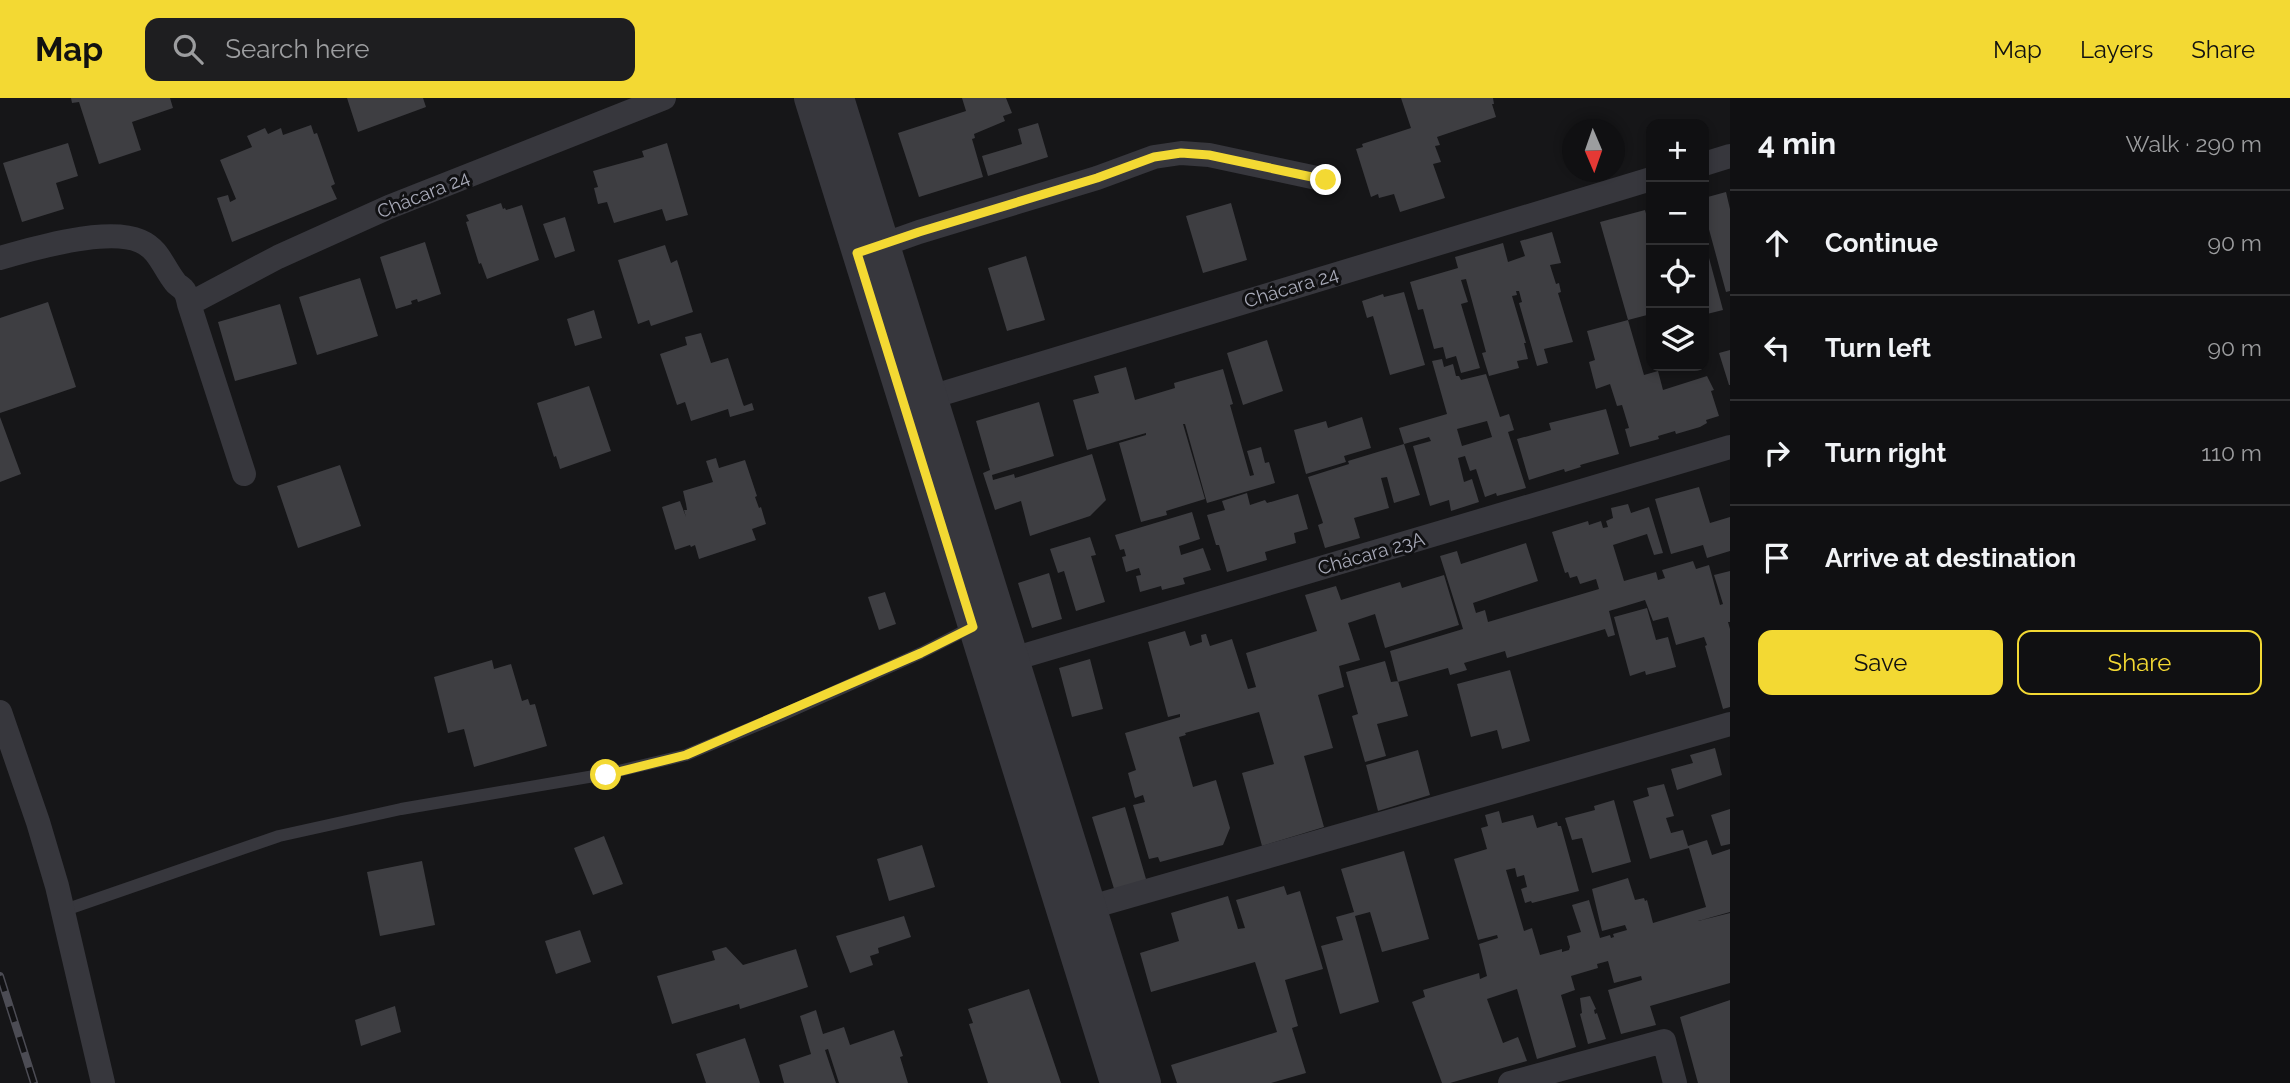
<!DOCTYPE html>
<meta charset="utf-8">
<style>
body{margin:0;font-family:Raleway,sans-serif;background:#1e1e20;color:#f1f3f6}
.controls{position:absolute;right:21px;top:21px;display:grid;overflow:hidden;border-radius:14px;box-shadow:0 4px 10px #0003}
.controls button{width:63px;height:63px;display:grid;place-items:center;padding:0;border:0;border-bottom:2px solid #303032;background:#101012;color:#f1f3f6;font:35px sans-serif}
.compass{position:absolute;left:1562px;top:21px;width:63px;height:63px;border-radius:50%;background:#101012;box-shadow:0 4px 10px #0003;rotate:178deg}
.stop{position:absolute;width:21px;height:21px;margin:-16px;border:5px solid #f3d933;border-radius:50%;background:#fff}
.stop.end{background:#f3d933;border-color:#fff;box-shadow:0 2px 7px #0008}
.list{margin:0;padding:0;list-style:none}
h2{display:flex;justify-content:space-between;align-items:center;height:91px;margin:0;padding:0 28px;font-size:30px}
h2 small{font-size:23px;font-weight:400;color:#9c9d9f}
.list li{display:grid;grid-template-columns:46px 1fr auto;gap:21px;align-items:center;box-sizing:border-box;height:105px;padding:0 28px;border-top:2px solid #303032}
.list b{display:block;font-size:26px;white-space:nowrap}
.list em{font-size:23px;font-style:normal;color:#9c9d9f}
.actions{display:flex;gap:14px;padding:21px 28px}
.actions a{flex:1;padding:16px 0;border:2px solid #f3d933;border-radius:14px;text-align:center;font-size:24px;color:#f3d933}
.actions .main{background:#f3d933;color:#111}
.icon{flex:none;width:38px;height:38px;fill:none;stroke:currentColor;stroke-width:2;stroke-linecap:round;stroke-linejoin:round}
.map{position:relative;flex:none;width:1730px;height:985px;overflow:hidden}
header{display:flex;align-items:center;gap:42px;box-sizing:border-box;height:98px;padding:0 35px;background:#f3d933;color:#111}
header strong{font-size:33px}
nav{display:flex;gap:38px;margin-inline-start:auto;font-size:24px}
.search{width:490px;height:63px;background:#1e1e20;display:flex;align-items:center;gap:18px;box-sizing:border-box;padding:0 24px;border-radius:14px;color:#9c9d9f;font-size:26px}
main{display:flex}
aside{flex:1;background:#101012}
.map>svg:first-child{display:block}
</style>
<header>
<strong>Map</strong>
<div class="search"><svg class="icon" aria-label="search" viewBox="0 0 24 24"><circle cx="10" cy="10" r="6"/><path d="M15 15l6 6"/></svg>Search here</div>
<nav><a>Map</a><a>Layers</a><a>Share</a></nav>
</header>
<main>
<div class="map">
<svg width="1730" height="985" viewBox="0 0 1730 985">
<rect width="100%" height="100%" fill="#161618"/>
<path fill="#3e3e42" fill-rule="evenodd" d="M 71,0 L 170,0 L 173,10 L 132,24 L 141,52 L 99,66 L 79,4 L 72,5 Z
M 347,0 L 423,0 L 426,9 L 358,34 Z
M 962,0 L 1006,0 L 1012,15 L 1003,18 L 1005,23 L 974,36 L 975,40 L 972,41 L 983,79 L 919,99 L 898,35 L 966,13 Z
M 1401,0 L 1493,0 L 1494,6 L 1492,6 L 1496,19 L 1437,39 L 1440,47 L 1435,48 L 1441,64 L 1433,66 L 1445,100 L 1400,114 L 1394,96 L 1379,100 L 1378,96 L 1371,99 L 1356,51 L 1363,49 L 1362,46 L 1411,30 Z
M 1038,25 L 1048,59 L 988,78 L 982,58 L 1022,46 L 1018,31 Z
M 311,27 L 314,36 L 317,35 L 335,86 L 331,88 L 337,101 L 232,144 L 217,100 L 228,97 L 230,104 L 236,101 L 220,62 L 252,49 L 247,38 L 265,30 L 268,36 L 281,30 L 283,37 Z
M 68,45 L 78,78 L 56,85 L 64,111 L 22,124 L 3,65 Z
M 667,45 L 688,117 L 666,123 L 662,111 L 614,125 L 607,104 L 598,106 L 594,90 L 598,89 L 593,73 L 644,59 L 642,53 Z
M 1726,94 L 1730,111 L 1730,193 L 1726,194 L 1704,113 L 1704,100 Z
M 501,105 L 503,111 L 505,110 L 506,112 L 522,107 L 539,162 L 487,181 L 481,165 L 479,166 L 466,124 L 469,123 L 466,117 Z
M 1231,105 L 1247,162 L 1203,175 L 1186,118 Z
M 1645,112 L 1651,134 L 1651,216 L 1628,222 L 1600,124 Z
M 565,119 L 575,153 L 555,160 L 543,126 Z
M 1552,134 L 1561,165 L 1550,167 L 1556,186 L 1559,185 L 1561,194 L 1558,195 L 1573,244 L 1544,251 L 1548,265 L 1537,268 L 1519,205 L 1522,204 L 1519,193 L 1516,193 L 1517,197 L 1512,198 L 1526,245 L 1524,245 L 1528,261 L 1517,263 L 1519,270 L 1489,278 L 1482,255 L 1486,254 L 1466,181 L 1461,182 L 1468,204 L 1461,206 L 1480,270 L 1461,275 L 1456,258 L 1446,261 L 1443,249 L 1434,251 L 1423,211 L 1418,212 L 1410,184 L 1458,170 L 1455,159 L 1503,145 L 1508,164 L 1525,158 L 1520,143 Z
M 425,144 L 441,196 L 418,204 L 417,201 L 411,203 L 412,206 L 396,211 L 380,159 Z
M 1705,145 L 1723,212 L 1707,216 L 1704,203 Z
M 665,147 L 671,165 L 677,162 L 693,214 L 651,228 L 649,222 L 638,226 L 618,162 Z
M 1026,158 L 1045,222 L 1007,233 L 988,170 Z
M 360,180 L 378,238 L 317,257 L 299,199 Z
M 1404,194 L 1425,267 L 1390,277 L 1373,218 L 1367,220 L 1362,203 L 1383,196 L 1384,199 Z
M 48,204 L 76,289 L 0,315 L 0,220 Z
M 280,206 L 297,266 L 235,283 L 218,224 Z
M 594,212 L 602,240 L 575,248 L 567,221 Z
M 1628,222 L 1644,277 L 1658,273 L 1663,292 L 1707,278 L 1714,292 L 1711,293 L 1719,318 L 1706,322 L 1707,325 L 1700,329 L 1676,336 L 1675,333 L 1658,338 L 1659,341 L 1630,349 L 1625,331 L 1629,330 L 1622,307 L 1617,308 L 1610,286 L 1596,291 L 1589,264 L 1595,262 L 1587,233 Z
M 701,235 L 711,265 L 728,260 L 743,306 L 744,308 L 752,305 L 754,312 L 730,319 L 728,311 L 691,323 L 685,304 L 677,307 L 660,256 L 687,247 L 685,239 Z
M 1267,242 L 1283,293 L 1243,307 L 1227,255 Z
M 1730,252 L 1730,287 L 1729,287 L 1719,255 Z
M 1442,261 L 1444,269 L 1453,266 L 1456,278 L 1459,278 L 1461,282 L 1486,276 L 1500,319 L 1509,316 L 1514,332 L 1508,334 L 1526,390 L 1497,398 L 1496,395 L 1485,399 L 1476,371 L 1470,373 L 1465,358 L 1458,360 L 1464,384 L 1472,381 L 1479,404 L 1451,413 L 1449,402 L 1430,408 L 1413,348 L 1431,343 L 1429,339 L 1404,346 L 1420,397 L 1394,405 L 1387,379 L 1381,380 L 1389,410 L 1354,420 L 1360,440 L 1325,450 L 1318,427 L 1323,425 L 1308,379 L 1349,366 L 1348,363 L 1404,346 L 1399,330 L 1447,316 L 1432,263 ZM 1487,323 L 1492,339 L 1462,348 L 1457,331 Z
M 1126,269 L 1135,302 L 1175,290 L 1174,285 L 1223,271 L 1233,306 L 1230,307 L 1250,378 L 1254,377 L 1247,353 L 1261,349 L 1265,365 L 1269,364 L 1275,385 L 1207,405 L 1185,326 L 1183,326 L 1205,401 L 1166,413 L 1167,417 L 1141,424 L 1119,345 L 1146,337 L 1146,335 L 1087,352 L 1073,302 L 1099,295 L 1094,278 Z
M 589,288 L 611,353 L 560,371 L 556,358 L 554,359 L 537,305 Z
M 1039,304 L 1054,358 L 992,377 L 993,382 L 1014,376 L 1015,380 L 1092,356 L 1106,402 L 1090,418 L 1030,438 L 1021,403 L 995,412 L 983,375 L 990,372 L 976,323 Z
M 1606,311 L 1619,356 L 1580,367 L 1581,369 L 1565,374 L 1564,371 L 1529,382 L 1517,341 L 1551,332 L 1549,325 Z
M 0,319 L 21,376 L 0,384 Z
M 1362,319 L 1371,350 L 1344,358 L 1346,364 L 1306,376 L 1294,332 L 1326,323 L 1328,330 Z
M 716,360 L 719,370 L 745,362 L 757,398 L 755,399 L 759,410 L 761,409 L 766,426 L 752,431 L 756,442 L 699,461 L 695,447 L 691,449 L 690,447 L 675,452 L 662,409 L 680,403 L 686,419 L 684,412 L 687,412 L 686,406 L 683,393 L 713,384 L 706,363 Z
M 340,367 L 361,428 L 298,450 L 277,388 Z
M 1699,389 L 1710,425 L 1730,419 L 1730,453 L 1707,460 L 1703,447 L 1671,456 L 1655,401 Z
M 1247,395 L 1250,407 L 1265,402 L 1267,405 L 1298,396 L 1308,431 L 1294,435 L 1296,445 L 1265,454 L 1267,462 L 1227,474 L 1219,447 L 1216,447 L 1207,417 L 1225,412 L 1222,403 Z
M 1628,406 L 1631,415 L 1649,409 L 1663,455 L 1654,457 L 1647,436 L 1613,447 L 1624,483 L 1656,474 L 1658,482 L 1665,480 L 1662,472 L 1693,463 L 1696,471 L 1709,467 L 1720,507 L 1723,506 L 1714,477 L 1730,473 L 1730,524 L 1728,524 L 1730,531 L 1730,609 L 1723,611 L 1705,548 L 1707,547 L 1704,539 L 1676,547 L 1668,519 L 1653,523 L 1645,502 L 1609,513 L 1615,537 L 1608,539 L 1605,531 L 1507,560 L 1505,553 L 1464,565 L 1467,572 L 1450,577 L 1448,570 L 1398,584 L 1390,553 L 1463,531 L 1440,458 L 1457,453 L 1461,466 L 1526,445 L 1538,483 L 1473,505 L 1476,515 L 1485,512 L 1488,524 L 1599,491 L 1596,481 L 1580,486 L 1577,478 L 1570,480 L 1568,474 L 1565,475 L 1552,434 L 1588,423 L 1589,427 L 1601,423 L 1603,430 L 1608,429 L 1606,423 L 1613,420 L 1611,410 Z
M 1192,414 L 1200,441 L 1179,448 L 1181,457 L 1203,450 L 1211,472 L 1183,480 L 1185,486 L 1162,492 L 1161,488 L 1140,494 L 1136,478 L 1141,477 L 1139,470 L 1126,474 L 1122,459 L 1126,458 L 1124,451 L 1120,452 L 1115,437 Z
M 1090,439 L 1096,457 L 1091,458 L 1105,504 L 1076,513 L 1064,473 L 1058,475 L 1050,451 Z
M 1049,475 L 1062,521 L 1032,530 L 1018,485 Z
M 1444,477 L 1459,527 L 1385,550 L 1375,516 L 1348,525 L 1360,562 L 1339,568 L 1344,589 L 1318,597 L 1333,650 L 1304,658 L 1324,729 L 1262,748 L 1242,675 L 1274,666 L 1259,614 L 1185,635 L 1186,637 L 1179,639 L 1193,689 L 1216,682 L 1230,730 L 1223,747 L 1160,764 L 1158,759 L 1149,761 L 1133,707 L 1145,704 L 1143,697 L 1135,700 L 1134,697 L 1128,675 L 1136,672 L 1125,635 L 1180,619 L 1180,616 L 1168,619 L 1148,544 L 1185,533 L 1190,548 L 1202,544 L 1201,537 L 1205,536 L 1206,536 L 1210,548 L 1232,541 L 1248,591 L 1256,589 L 1246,555 L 1317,533 L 1305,497 L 1336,488 L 1341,502 L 1400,484 L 1402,490 Z
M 885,494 L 896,526 L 879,532 L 868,499 Z
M 1647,510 L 1656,542 L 1668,539 L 1676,569 L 1646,577 L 1645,573 L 1630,578 L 1614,519 Z
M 1090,561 L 1103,611 L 1072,619 L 1059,570 Z
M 492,562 L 494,571 L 511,566 L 522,603 L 528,601 L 530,607 L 535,606 L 547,648 L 474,669 L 464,631 L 448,635 L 434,579 Z
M 1385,563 L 1391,584 L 1398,583 L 1408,618 L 1377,626 L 1386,658 L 1365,664 L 1352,618 L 1358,616 L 1346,574 Z
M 1510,572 L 1530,643 L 1502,651 L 1497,632 L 1471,639 L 1457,586 Z
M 1715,650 L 1722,677 L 1677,692 L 1671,671 L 1693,665 L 1690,657 Z
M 1418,652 L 1430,697 L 1378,713 L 1366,667 Z
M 1664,686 L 1674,718 L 1666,720 L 1671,735 L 1683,732 L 1688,748 L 1707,742 L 1712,757 L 1730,751 L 1730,814 L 1698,823 L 1730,815 L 1730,885 L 1650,908 L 1656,927 L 1621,936 L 1608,892 L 1642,882 L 1641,878 L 1614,885 L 1608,863 L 1597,866 L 1598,870 L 1571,878 L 1575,892 L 1561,897 L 1576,949 L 1537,961 L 1517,891 L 1487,901 L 1503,945 L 1518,939 L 1527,963 L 1450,985 L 1442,985 L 1412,904 L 1425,899 L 1423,892 L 1479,875 L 1480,881 L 1487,878 L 1479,846 L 1498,840 L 1497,837 L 1478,842 L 1454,761 L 1487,751 L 1481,730 L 1488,728 L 1485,717 L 1499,713 L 1502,725 L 1533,717 L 1537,730 L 1557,724 L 1558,728 L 1561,728 L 1579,793 L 1532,805 L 1531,803 L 1525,805 L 1521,791 L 1527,789 L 1524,777 L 1517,779 L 1515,770 L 1506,772 L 1524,833 L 1532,830 L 1540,857 L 1562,851 L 1562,854 L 1569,852 L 1570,849 L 1567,838 L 1581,834 L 1572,807 L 1589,802 L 1600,840 L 1610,837 L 1611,840 L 1614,839 L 1613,836 L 1627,832 L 1625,827 L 1602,833 L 1592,791 L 1628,780 L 1635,802 L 1644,800 L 1645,803 L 1647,802 L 1653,825 L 1706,809 L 1689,750 L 1650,761 L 1633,703 L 1649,698 L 1647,690 Z
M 1614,702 L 1631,764 L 1592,775 L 1582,740 L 1572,742 L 1565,720 L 1595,712 L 1594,708 Z
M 1125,709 L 1146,781 L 1119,807 L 1092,719 Z
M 1730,711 L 1730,746 L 1721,748 L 1711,717 Z
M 604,738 L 623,786 L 593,797 L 574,750 Z
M 922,747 L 935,789 L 889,803 L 877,761 Z
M 1404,753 L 1429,841 L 1382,854 L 1370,814 L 1355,818 L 1379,904 L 1340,916 L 1321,848 L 1343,842 L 1336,819 L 1354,814 L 1341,771 Z
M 422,763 L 435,827 L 380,838 L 367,774 Z
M 1284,788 L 1287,797 L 1300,793 L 1323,871 L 1285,882 L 1298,928 L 1292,930 L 1306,975 L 1271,985 L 1177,985 L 1171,967 L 1277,934 L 1255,864 L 1151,894 L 1140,855 L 1179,843 L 1171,815 L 1228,798 L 1238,831 L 1245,830 L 1236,802 Z
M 904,818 L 911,839 L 878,850 L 879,855 L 870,858 L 873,867 L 850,875 L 836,838 Z
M 580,832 L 591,864 L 556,876 L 545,843 Z
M 726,849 L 743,867 L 796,851 L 808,889 L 740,911 L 739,906 L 672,926 L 657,878 L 715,862 L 712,853 Z
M 1029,891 L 1061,985 L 988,985 L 969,926 L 973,925 L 968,911 Z
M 1590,898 L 1596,911 L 1594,912 L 1595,916 L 1597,915 L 1606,941 L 1588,946 L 1580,916 L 1582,915 L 1580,900 Z
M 1730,902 L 1730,985 L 1698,985 L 1680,919 Z
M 395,908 L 401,934 L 361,948 L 355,922 Z
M 816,912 L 823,936 L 844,929 L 850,947 L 894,932 L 903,958 L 900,959 L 908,985 L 839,985 L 828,951 L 825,952 L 836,985 L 784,985 L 779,967 L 811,956 L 800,918 Z
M 745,940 L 760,985 L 706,985 L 696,956 Z"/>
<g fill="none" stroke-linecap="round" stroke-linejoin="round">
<path stroke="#37373d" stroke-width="12" d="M 62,813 L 279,738 L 401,711 L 606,676 L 686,657 L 782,617 L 921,555 L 972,529"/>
<path stroke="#37373d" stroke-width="24" d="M 1704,66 L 1730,58
M 868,152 L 919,134 L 1097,80 L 1154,59 L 1181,55 L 1209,57 L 1326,82
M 0,160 C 34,150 107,129 140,143 C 159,151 163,169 175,184 C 177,187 180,188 183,191 C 186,194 188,201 189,206 L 244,376
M 189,206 L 278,159 L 389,109 L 664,0
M 931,299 L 1651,81
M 1013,561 L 1730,349
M 0,614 L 38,724 L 57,788 L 103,985
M 1091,809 L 1730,626
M 1510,985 L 1664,943 L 1675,985"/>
<path stroke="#37373d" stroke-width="32" d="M 810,0 L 1116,985
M 838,0 L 1145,985"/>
<g stroke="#4c4c54" stroke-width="8">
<path id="rail" d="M 0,878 L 34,985"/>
</g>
<use href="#rail" stroke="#111113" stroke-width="5" stroke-dasharray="16" stroke-linecap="butt"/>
</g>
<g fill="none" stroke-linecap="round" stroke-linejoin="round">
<path stroke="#f3d933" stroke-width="9" d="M 606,677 L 686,657 L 921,555 L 973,529 L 857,155 L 919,134 L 1097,80 L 1154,59 L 1181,55 L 1209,57 L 1326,82"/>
</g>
<g text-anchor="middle" stroke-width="6" stroke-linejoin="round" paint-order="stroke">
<g font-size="19" fill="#a8aab8" stroke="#111113">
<text transform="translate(423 96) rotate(-22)" y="7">Chácara 24</text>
<text transform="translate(1291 189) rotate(-17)" y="7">Chácara 24</text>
<text transform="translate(1371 455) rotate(-16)" y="7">Chácara 23A</text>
</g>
</g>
</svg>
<div class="controls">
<button>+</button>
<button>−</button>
<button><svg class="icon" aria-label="locate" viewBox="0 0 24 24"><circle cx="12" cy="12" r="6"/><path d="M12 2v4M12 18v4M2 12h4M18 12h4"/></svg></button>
<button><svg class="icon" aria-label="layers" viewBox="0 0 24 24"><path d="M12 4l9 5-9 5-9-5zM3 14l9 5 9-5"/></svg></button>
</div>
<svg class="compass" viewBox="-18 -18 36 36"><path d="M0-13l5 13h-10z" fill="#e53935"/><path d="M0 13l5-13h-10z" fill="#9c9d9f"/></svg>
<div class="stop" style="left:606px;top:677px"></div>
<div class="stop end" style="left:1326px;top:82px"></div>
</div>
<aside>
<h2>4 min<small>Walk · 290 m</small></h2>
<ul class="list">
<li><svg class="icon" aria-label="ahead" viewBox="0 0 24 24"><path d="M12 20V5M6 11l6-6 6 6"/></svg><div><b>Continue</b></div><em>90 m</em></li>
<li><svg class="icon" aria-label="left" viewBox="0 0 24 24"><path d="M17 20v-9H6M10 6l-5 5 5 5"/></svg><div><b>Turn left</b></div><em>90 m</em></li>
<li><svg class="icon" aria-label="right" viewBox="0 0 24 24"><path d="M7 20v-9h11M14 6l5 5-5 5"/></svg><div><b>Turn right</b></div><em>110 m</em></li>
<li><svg class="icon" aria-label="arrive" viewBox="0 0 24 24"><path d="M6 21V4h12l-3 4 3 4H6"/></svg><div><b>Arrive at destination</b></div></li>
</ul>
<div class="actions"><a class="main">Save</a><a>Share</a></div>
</aside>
</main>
